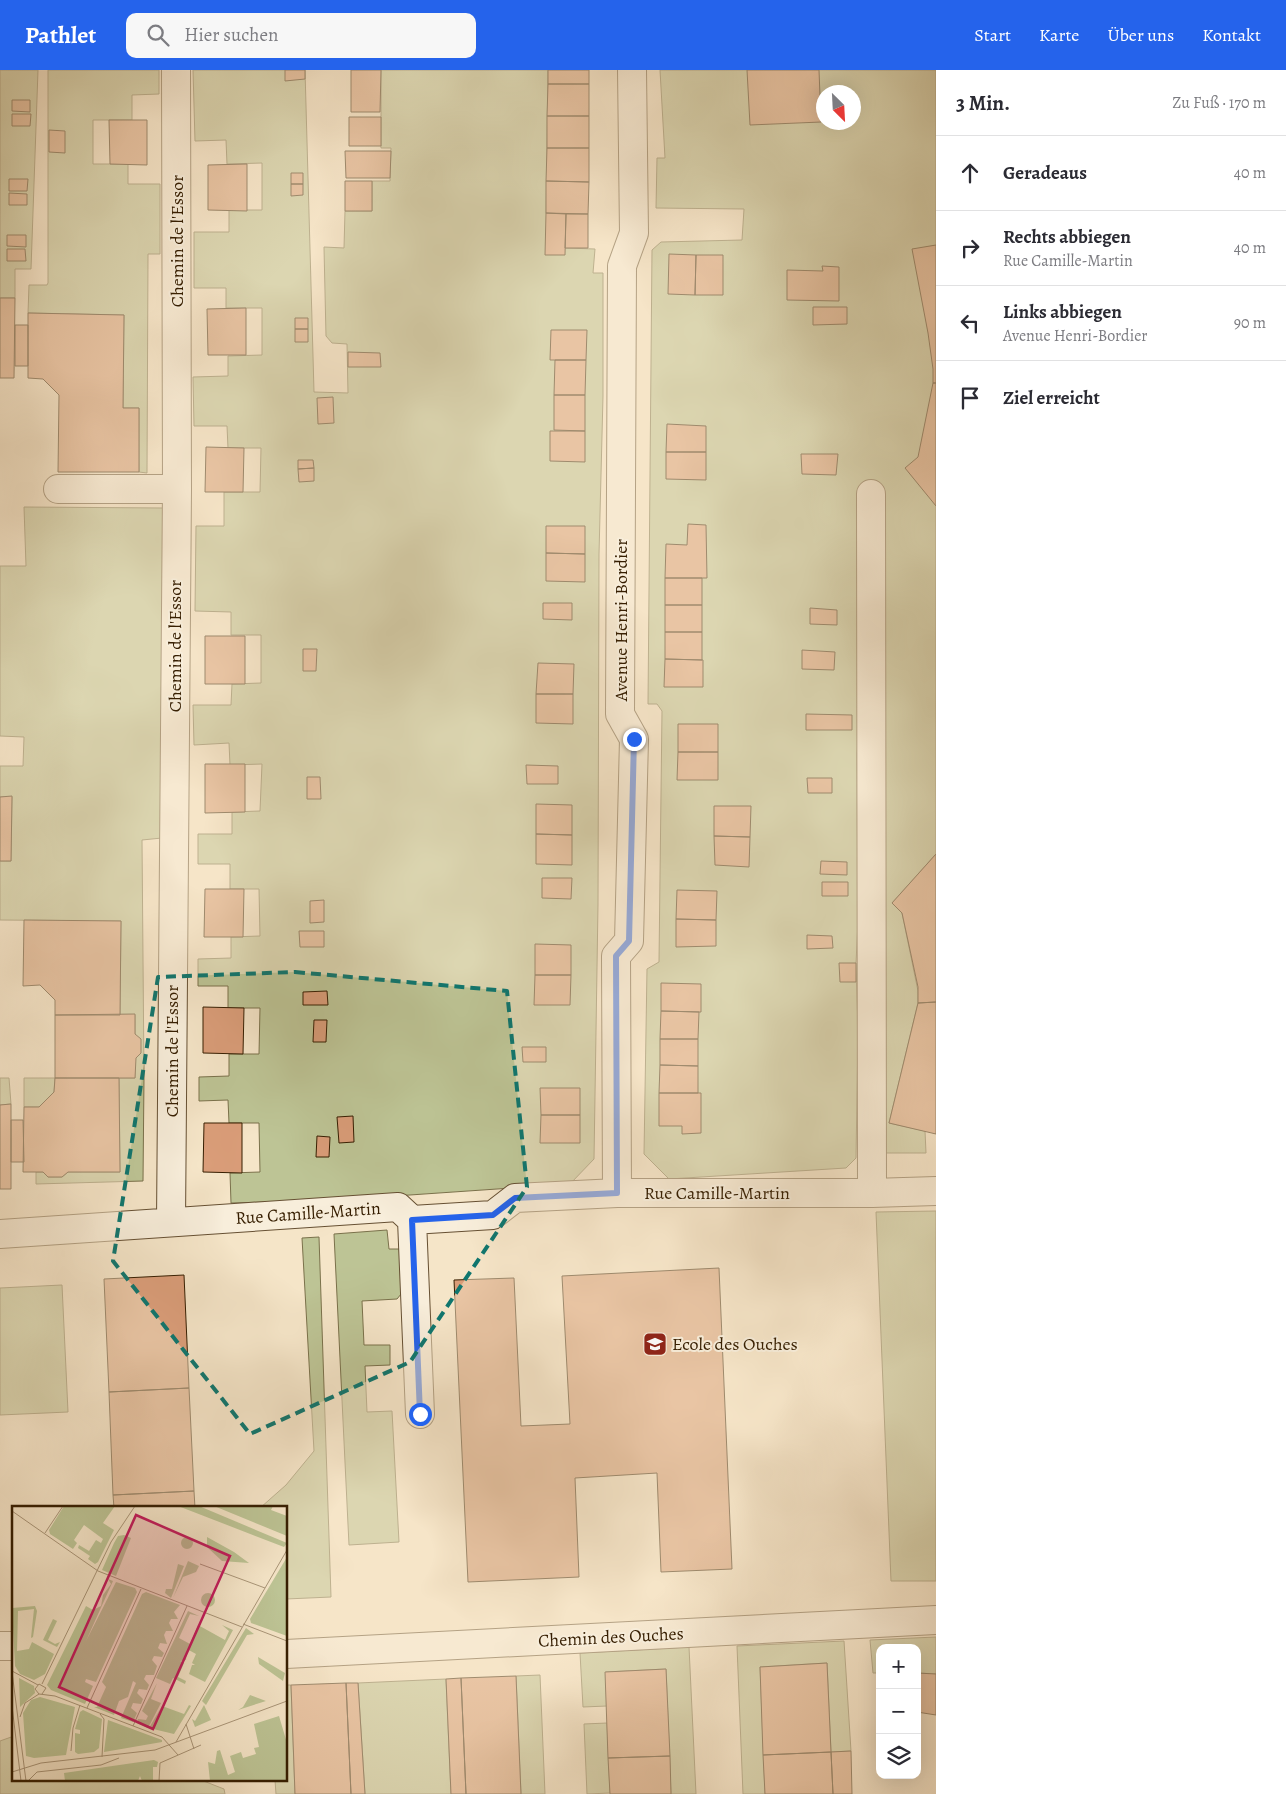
<!DOCTYPE html>
<html lang="de">
<meta charset="utf-8">
<style>
body{margin:0;font-family:Alegreya,serif;background:#f7f7f7;color:#2b2b33}
.controls{position:absolute;right:15px;bottom:15px;display:grid;overflow:hidden;border-radius:10px;box-shadow:0 5px 20px #0002}
.controls button{width:45px;height:45px;display:grid;place-items:center;padding:0;border:0;border-bottom:1px solid #e1e1e2;background:#fff;color:#2b2b33;font:25px sans-serif}
.compass{position:absolute;left:816px;top:15px;width:45px;height:45px;border-radius:50%;background:#fff;box-shadow:0 5px 20px #0002;rotate:156deg}
.stop{position:absolute;width:15px;height:15px;margin:-11px;border:4px solid #2563eb;border-radius:50%;background:#fff}
.stop.end{background:#2563eb;border-color:#fff;box-shadow:0 1px 5px #0008}
.list{margin:0;padding:0;list-style:none}
h2{display:flex;justify-content:space-between;align-items:center;height:65px;margin:0;padding:0 20px;font-size:21px}
h2 small{font-size:16px;font-weight:400;color:#7c7c81}
.list li{display:grid;grid-template-columns:32px 1fr auto;gap:15px;align-items:center;box-sizing:border-box;height:75px;padding:0 20px;border-top:1px solid #e1e1e2}
.list b{display:block;font-size:19px;white-space:nowrap}
.list p{margin:0;font-size:16px;white-space:nowrap;color:#7c7c81}
.list em{font-size:16px;font-style:normal;color:#7c7c81}
.icon{flex:none;width:28px;height:28px;fill:none;stroke:currentColor;stroke-width:2;stroke-linecap:round;stroke-linejoin:round}
.map{position:relative;flex:none;width:936px;height:1724px;overflow:hidden}
header{display:flex;align-items:center;gap:30px;box-sizing:border-box;height:70px;padding:0 25px;background:#2563eb;color:#fff}
header strong{font-size:24px}
nav{display:flex;gap:28px;margin-inline-start:auto;font-size:18px}
.search{width:350px;height:45px;background:#f7f7f7;display:flex;align-items:center;gap:12px;box-sizing:border-box;padding:0 18px;border-radius:10px;color:#7c7c81;font-size:19px}
main{display:flex}
aside{flex:1;background:#fff}
.map>svg:first-child{display:block}
</style>
<header>
<strong>Pathlet</strong>
<div class="search"><svg class="icon" aria-label="search" viewBox="0 0 24 24"><circle cx="10" cy="10" r="6"/><path d="M15 15l6 6"/></svg>Hier suchen</div>
<nav><a>Start</a><a>Karte</a><a>Über uns</a><a>Kontakt</a></nav>
</header>
<main>
<div class="map">
<svg width="936" height="1724" viewBox="0 0 936 1724">
<rect width="100%" height="100%" fill="#f5e5c8"/>
<filter id="stains"><feTurbulence type="fractalNoise" baseFrequency=".004" numOctaves="4"/><feColorMatrix values="0 0 0 0 .2 0 0 0 0 .09 0 0 0 0 .02 0 0 0 .5 -.17"/></filter>
<radialGradient id="worn" r=".72"><stop offset=".6" stop-color="#630" stop-opacity="0"/><stop offset="1" stop-color="#630" stop-opacity=".3"/></radialGradient>
<path fill="#bdc495" stroke="#7a714b" fill-rule="evenodd" d="M 0,0 L 38,0 L 31,199 L 15,199 L 15,228 L 0,228 Z
M 48,0 L 159,0 L 159,24 L 132,25 L 132,50 L 93,50 L 93,94 L 128,94 L 128,114 L 160,114 L 160,184 L 148,184 L 147,403 L 139,402 L 139,338 L 123,338 L 124,245 L 28,243 L 29,215 L 47,215 L 48,213 Z
M 193,0 L 305,0 L 314,322 L 348,323 L 347,274 L 332,273 L 326,266 L 324,177 L 344,178 L 345,141 L 372,141 L 372,111 L 390,111 L 391,78 L 381,78 L 381,0 L 548,0 L 546,143 L 565,178 L 595,179 L 593,203 L 603,203 L 603,326 L 599,484 L 598,834 L 594,1089 L 570,1114 L 337,1130 L 231,1133 L 230,1103 L 260,1102 L 259,1053 L 229,1053 L 228,1030 L 199,1031 L 199,1007 L 229,1006 L 229,984 L 259,984 L 260,938 L 228,938 L 228,916 L 198,916 L 198,889 L 231,888 L 231,867 L 260,866 L 259,819 L 230,819 L 230,794 L 198,794 L 198,764 L 232,764 L 232,742 L 260,741 L 262,694 L 230,695 L 229,673 L 194,675 L 193,635 L 231,635 L 232,614 L 261,613 L 261,565 L 231,565 L 231,542 L 195,541 L 196,456 L 224,456 L 224,422 L 260,422 L 261,378 L 228,378 L 227,356 L 194,356 L 193,307 L 228,306 L 228,286 L 262,285 L 262,238 L 226,238 L 226,218 L 194,218 L 194,162 L 229,162 L 229,140 L 262,140 L 262,93 L 227,94 L 226,70 L 195,71 Z
M 660,0 L 936,0 L 936,784 L 892,833 L 902,843 L 918,921 L 918,933 L 889,1053 L 925,1061 L 926,1083 L 881,1083 L 860,642 L 857,684 L 858,851 L 856,893 L 858,961 L 856,1088 L 846,1098 L 669,1109 L 644,1084 L 647,899 L 659,892 L 662,641 L 657,634 L 648,634 L 652,180 L 661,172 L 742,170 L 744,139 L 656,138 L 657,88 L 665,88 ZM 824,22 L 854,22 L 854,52 L 824,52 Z
M 24,437 L 163,438 L 162,768 L 142,770 L 144,1007 L 143,1111 L 36,1114 L 36,1102 L 43,1102 L 48,1107 L 62,1107 L 68,1102 L 120,1102 L 119,1008 L 135,1008 L 135,945 L 120,945 L 121,851 L 0,850 L 0,791 L 11,791 L 12,727 L 0,727 L 0,696 L 23,696 L 24,667 L 0,666 L 0,496 L 26,496 Z
M 0,1008 L 9,1008 L 11,1034 L 0,1035 Z
M 24,1008 L 55,1008 L 54,1022 L 39,1037 L 24,1037 Z
M 936,1141 L 936,1511 L 891,1511 L 876,1142 Z
M 387,1160 L 389,1179 L 404,1179 L 406,1218 L 397,1229 L 362,1231 L 364,1275 L 390,1275 L 390,1295 L 365,1296 L 367,1342 L 392,1341 L 399,1472 L 349,1475 L 334,1164 Z
M 319,1167 L 331,1527 L 286,1529 L 286,1438 L 260,1438 L 286,1415 L 314,1381 L 302,1168 Z
M 62,1215 L 68,1342 L 0,1345 L 0,1218 Z
M 936,1567 L 936,1604 L 917,1603 L 917,1578 L 880,1578 L 880,1603 L 873,1603 L 870,1570 Z
M 844,1571 L 851,1681 L 831,1682 L 827,1593 L 760,1597 L 765,1724 L 743,1724 L 737,1576 Z
M 689,1577 L 696,1724 L 671,1724 L 666,1599 L 606,1602 L 607,1636 L 583,1637 L 580,1583 Z
M 540,1605 L 545,1724 L 521,1724 L 516,1606 Z
M 446,1609 L 451,1724 L 365,1724 L 358,1613 Z
M 286,1615 L 291,1615 L 295,1724 L 276,1724 L 275,1710 L 286,1710 Z
M 607,1653 L 610,1723 L 587,1724 L 584,1654 Z
M 14,1666 L 14,1710 L 201,1710 L 224,1719 L 225,1724 L 0,1724 L 0,1671 Z"/>
<path fill="#da9d79" stroke="#361e01" d="M 285,0 L 305,0 L 305,9 L 285,11 Z
M 351,0 L 381,0 L 380,42 L 351,42 Z
M 548,0 L 589,0 L 589,14 L 548,14 Z
M 747,0 L 819,0 L 821,52 L 750,55 Z
M 548,14 L 589,14 L 589,46 L 547,46 Z
M 12,30 L 30,30 L 30,42 L 12,41 Z
M 12,44 L 31,44 L 30,56 L 12,56 Z
M 547,46 L 589,46 L 589,78 L 547,78 Z
M 349,47 L 381,47 L 381,76 L 349,76 Z
M 109,50 L 147,50 L 147,95 L 110,94 Z
M 49,60 L 65,61 L 65,83 L 49,82 Z
M 547,78 L 589,78 L 589,112 L 546,111 Z
M 345,81 L 391,81 L 390,108 L 346,108 Z
M 247,94 L 247,141 L 208,140 L 208,95 Z
M 291,103 L 303,103 L 303,114 L 291,114 Z
M 9,109 L 28,109 L 27,121 L 9,121 Z
M 345,111 L 372,111 L 372,141 L 345,141 Z
M 546,111 L 589,112 L 588,144 L 546,143 Z
M 291,114 L 303,114 L 303,125 L 291,126 Z
M 9,123 L 27,124 L 27,135 L 9,135 Z
M 546,143 L 566,144 L 565,185 L 545,185 Z
M 566,144 L 588,144 L 588,178 L 565,178 Z
M 7,165 L 26,165 L 26,177 L 7,176 Z
M 936,175 L 936,313 L 933,313 L 933,299 L 928,263 L 912,179 Z
M 7,179 L 25,179 L 26,191 L 7,191 Z
M 669,184 L 696,185 L 695,225 L 668,224 Z
M 696,185 L 723,185 L 723,225 L 695,225 Z
M 822,196 L 839,197 L 839,231 L 787,230 L 787,200 L 823,201 Z
M 0,228 L 15,228 L 14,308 L 0,308 Z
M 813,237 L 847,237 L 847,254 L 813,255 Z
M 246,238 L 246,285 L 208,285 L 207,239 Z
M 28,243 L 124,245 L 123,338 L 139,338 L 139,402 L 58,402 L 59,325 L 43,309 L 28,308 Z
M 295,248 L 308,248 L 308,259 L 295,259 Z
M 15,255 L 28,255 L 28,296 L 15,296 Z
M 295,259 L 308,259 L 308,272 L 295,272 Z
M 551,260 L 587,260 L 586,290 L 550,290 Z
M 348,282 L 380,283 L 381,297 L 348,297 Z
M 555,290 L 586,290 L 585,325 L 554,325 Z
M 933,313 L 936,313 L 936,436 L 905,398 L 918,387 Z
M 554,325 L 585,325 L 585,361 L 554,360 Z
M 333,327 L 334,353 L 318,354 L 317,328 Z
M 667,354 L 706,356 L 706,382 L 666,382 Z
M 550,361 L 585,361 L 585,392 L 550,391 Z
M 206,377 L 244,378 L 243,422 L 205,422 Z
M 666,382 L 706,382 L 706,410 L 666,409 Z
M 801,384 L 838,384 L 836,405 L 802,404 Z
M 298,390 L 313,390 L 314,398 L 298,399 Z
M 314,398 L 314,411 L 299,412 L 298,399 Z
M 688,454 L 706,455 L 707,508 L 665,508 L 666,474 L 687,475 Z
M 546,456 L 585,456 L 585,484 L 546,483 Z
M 546,483 L 585,484 L 585,512 L 546,511 Z
M 665,508 L 702,508 L 702,535 L 665,535 Z
M 543,533 L 572,533 L 572,550 L 543,549 Z
M 665,535 L 702,535 L 702,562 L 665,562 Z
M 810,538 L 837,540 L 837,555 L 810,554 Z
M 665,562 L 702,562 L 702,590 L 665,589 Z
M 205,566 L 245,566 L 245,614 L 205,614 Z
M 303,579 L 317,579 L 316,601 L 303,601 Z
M 802,580 L 835,582 L 834,600 L 802,599 Z
M 665,589 L 703,590 L 703,617 L 664,617 Z
M 538,593 L 574,594 L 573,624 L 536,624 Z
M 536,624 L 573,624 L 573,654 L 536,653 Z
M 806,644 L 852,645 L 852,660 L 806,660 Z
M 678,654 L 718,654 L 718,682 L 678,682 Z
M 678,682 L 718,682 L 718,710 L 677,710 Z
M 205,694 L 245,694 L 245,742 L 205,743 Z
M 526,695 L 558,696 L 558,714 L 527,714 Z
M 307,707 L 320,707 L 321,729 L 307,729 Z
M 807,708 L 832,708 L 832,723 L 808,723 Z
M 12,726 L 11,791 L 0,791 L 0,727 Z
M 536,734 L 572,735 L 572,765 L 536,764 Z
M 714,736 L 751,736 L 750,767 L 714,766 Z
M 536,764 L 572,765 L 572,795 L 536,794 Z
M 714,766 L 750,767 L 749,797 L 715,795 Z
M 936,784 L 936,932 L 918,933 L 918,917 L 902,843 L 892,833 Z
M 821,791 L 847,792 L 847,805 L 820,804 Z
M 542,808 L 572,808 L 571,829 L 542,828 Z
M 822,812 L 848,812 L 848,826 L 822,826 Z
M 205,819 L 244,819 L 243,867 L 204,867 Z
M 677,820 L 717,821 L 716,850 L 676,849 Z
M 324,830 L 324,852 L 310,853 L 310,831 Z
M 676,849 L 716,850 L 716,876 L 676,877 Z
M 24,850 L 121,851 L 120,945 L 55,945 L 55,930 L 40,915 L 23,916 Z
M 299,861 L 324,861 L 324,877 L 300,877 Z
M 807,865 L 832,866 L 833,878 L 807,879 Z
M 535,874 L 571,875 L 571,905 L 535,905 Z
M 839,893 L 856,893 L 856,912 L 840,912 Z
M 535,905 L 571,905 L 570,935 L 534,935 Z
M 661,913 L 701,914 L 701,942 L 661,941 Z
M 327,921 L 328,935 L 303,935 L 303,922 Z
M 936,932 L 936,1064 L 889,1053 L 918,933 Z
M 203,937 L 244,938 L 243,984 L 203,983 Z
M 661,941 L 699,942 L 698,969 L 660,969 Z
M 135,944 L 135,964 L 141,969 L 141,983 L 136,988 L 135,1008 L 55,1008 L 55,945 Z
M 314,950 L 327,950 L 326,972 L 313,972 Z
M 660,969 L 698,969 L 698,996 L 660,995 Z
M 522,977 L 546,977 L 546,992 L 523,992 Z
M 660,995 L 698,996 L 698,1023 L 659,1023 Z
M 55,1008 L 119,1008 L 120,1102 L 68,1102 L 62,1107 L 48,1107 L 43,1102 L 23,1102 L 24,1037 L 39,1037 L 54,1022 Z
M 540,1018 L 580,1018 L 580,1045 L 541,1045 Z
M 659,1023 L 701,1023 L 701,1063 L 682,1064 L 682,1056 L 659,1056 Z
M 11,1034 L 11,1119 L 0,1119 L 0,1035 Z
M 541,1045 L 580,1045 L 580,1073 L 540,1073 Z
M 353,1046 L 354,1072 L 339,1073 L 337,1047 Z
M 11,1050 L 23,1050 L 24,1092 L 11,1092 Z
M 204,1053 L 242,1053 L 242,1103 L 203,1102 Z
M 317,1066 L 330,1067 L 329,1087 L 316,1087 Z
M 719,1198 L 732,1499 L 661,1502 L 657,1403 L 575,1408 L 579,1507 L 468,1512 L 454,1210 L 514,1208 L 521,1356 L 570,1354 L 562,1206 Z
M 184,1205 L 189,1318 L 109,1322 L 104,1209 Z
M 189,1318 L 194,1421 L 113,1425 L 109,1322 Z
M 194,1421 L 195,1438 L 114,1438 L 113,1425 Z
M 827,1593 L 831,1682 L 763,1685 L 760,1597 Z
M 666,1599 L 670,1686 L 608,1688 L 605,1602 Z
M 917,1603 L 936,1604 L 936,1645 L 917,1642 Z
M 516,1606 L 521,1724 L 466,1724 L 461,1608 Z
M 461,1608 L 466,1724 L 451,1724 L 446,1609 Z
M 346,1613 L 351,1724 L 295,1724 L 291,1615 Z
M 346,1613 L 358,1613 L 365,1724 L 351,1724 Z
M 851,1681 L 852,1724 L 833,1724 L 831,1682 Z
M 831,1682 L 833,1724 L 765,1724 L 763,1685 Z
M 670,1686 L 671,1724 L 610,1724 L 608,1688 Z"/>
<g fill="none" stroke-linecap="round" stroke-linejoin="round">
<g stroke="#665033" stroke-width="30">
<path id="minor" d="M 58,419 L 177,419
M 871,424 L 872,1123
M 617,1123 L 616,886 L 629,871 L 634,669 L 620,644 L 622,196 L 634,163 L 632,0
M 412,1150 L 420,1344
M 171,1152 L 177,419 L 176,0
M 0,1164 L 398,1137 L 412,1150 L 493,1145 L 515,1128 L 617,1123 L 872,1123 L 936,1121
M 0,1576 L 14,1576
M 286,1584 L 936,1550"/>
</g>
<use href="#minor" stroke="#f8eedb" stroke-width="28"/>
</g>
<g fill="none" stroke-linecap="round" stroke-linejoin="round">
<path stroke="#2563eb" stroke-width="6" d="M 420,1344 L 412,1150 L 493,1145 L 515,1128 L 617,1123 L 616,886 L 629,871 L 634,669"/>
</g>
<path d="M0 0H936V1724H0ZM 295,902 L 507,921 L 527,1117 L 410,1292 L 250,1364 L 113,1191 L 158,907 Z" fill="#f5e5c8" fill-opacity=".55" fill-rule="evenodd"/>
<path fill="none" stroke="#0f766e" stroke-width="4" stroke-dasharray="10 6" stroke-linejoin="round" d="M 295,902 L 507,921 L 527,1117 L 410,1292 L 250,1364 L 113,1191 L 158,907 Z"/>
<defs>
<g id="school-square" transform="scale(1.25)"><rect x="-9" y="-9" width="18" height="18" rx="4" fill="#8f2418" stroke="#f8eedb"/><path d="M0-5L7-2L0 1L-7-2ZM-4 1L0 2.5L4 1V4Q0 6-4 4Z" fill="#fff"/></g>
</defs>
<g fill-rule="evenodd">
<use href="#school-square" x="655" y="1274"/>
</g>
<g text-anchor="middle" stroke-width="4" stroke-linejoin="round" paint-order="stroke">
<g font-size="18" fill="#361e01" stroke="#f8eedb">
<text transform="translate(177 171) rotate(-90)" y="6">Chemin de l'Essor</text>
<text transform="translate(621 550) rotate(-90)" y="6">Avenue Henri-Bordier</text>
<text transform="translate(175 576) rotate(-90)" y="6">Chemin de l'Essor</text>
<text transform="translate(172 981) rotate(-90)" y="6">Chemin de l'Essor</text>
<text x="717" y="1129">Rue Camille-Martin</text>
<text transform="translate(308 1143) rotate(-4)" y="6">Rue Camille-Martin</text>
<text transform="translate(611 1567) rotate(-3)" y="6">Chemin des Ouches</text>
</g>
<g font-size="18" fill="#361e01" stroke="#f8eedb" text-anchor="start">
<text x="672" y="1280">Ecole des Ouches</text>
</g>
</g>
<g transform="translate(12 1436)">
<rect width="275" height="275" fill="#f5e5c8"/>
<path d="M 52,0 L 103,0 L 91,17 L 102,24 L 86,56 L 83,58 L 76,53 L 78,50 L 66,42 L 67,39 L 77,45 L 84,34 L 89,37 L 91,33 L 72,19 L 62,34 L 65,37 L 61,43 L 38,28 L 37,24 ZM 166,0 L 187,0 L 275,37 L 272,41 ZM 202,0 L 261,0 L 259,4 L 275,10 L 275,30 ZM 112,29 L 119,32 L 104,70 L 90,64 L 102,37 L 106,30 ZM169 37a6 6 0 1 1 12 0a6 6 0 1 1-12 0ZM 195,31 L 222,46 L 237,57 L 210,55 L 195,41 ZM 275,51 L 275,130 L 239,117 L 238,113 ZM 176,55 L 187,60 L 184,66 L 171,71 L 161,92 ZM 166,58 L 172,60 L 159,92 L 153,87 L 154,83 L 160,83 ZM 96,73 L 101,75 L 74,135 L 104,76 L 123,82 L 125,86 L 84,176 L 74,173 L 73,176 L 81,180 L 73,198 L 39,184 L 35,179 L 74,100 L 81,104 L 89,100 L 91,89 L 99,78 ZM 134,86 L 168,99 L 162,106 L 166,113 L 159,113 L 157,117 L 161,125 L 154,125 L 152,129 L 155,138 L 148,137 L 146,142 L 152,147 L 150,151 L 142,150 L 140,154 L 145,160 L 142,169 L 134,169 L 132,173 L 137,179 L 135,184 L 127,183 L 125,187 L 131,193 L 129,198 L 121,197 L 119,202 L 125,207 L 121,216 L 109,212 L 124,177 L 121,175 L 116,191 L 107,195 L 102,209 L 82,201 L 85,201 L 94,181 L 90,176 L 130,88 ZM189 94a7 7 0 1 1 14 0a7 7 0 1 1-14 0ZM 23,100 L 25,105 L 21,131 L 19,132 L 22,103 L 6,105 L 5,145 L 17,143 L 20,136 L 42,148 L 33,168 L 22,174 L 8,168 L 3,160 L 0,102 ZM 176,105 L 187,110 L 178,108 L 167,132 L 178,138 L 186,119 L 213,134 L 217,125 L 210,119 L 221,124 L 193,176 L 177,168 L 180,159 L 183,159 L 180,157 L 184,148 L 175,143 L 174,154 L 168,155 L 172,157 L 166,171 L 174,175 L 173,178 L 161,172 L 158,178 L 144,172 ZM 41,113 L 45,115 L 36,134 L 43,138 L 48,136 L 45,141 L 31,134 ZM 234,122 L 242,128 L 235,129 L 194,199 L 190,195 ZM 246,151 L 273,167 L 271,175 L 247,158 ZM 7,172 L 22,180 L 23,187 L 8,201 ZM 145,177 L 139,193 L 149,197 L 136,222 L 125,217 L 126,213 L 134,214 L 136,210 L 130,205 ZM 238,189 L 254,195 L 226,204 L 231,201 ZM 28,191 L 63,201 L 54,249 L 22,252 L 14,250 L 11,207 L 19,194 ZM 177,199 L 179,200 L 162,228 L 137,222 L 150,200 L 172,208 ZM 192,199 L 199,214 L 183,221 L 180,213 L 183,215 ZM 71,204 L 90,213 L 87,242 L 82,246 L 66,248 L 63,246 L 63,227 L 68,228 L 68,224 L 63,223 L 68,206 ZM 267,210 L 275,237 L 275,275 L 198,275 L 196,256 L 203,258 L 205,245 L 208,244 L 216,269 L 223,266 L 218,250 L 229,246 L 231,252 L 244,248 L 242,242 L 247,241 L 242,218 ZM 96,214 L 150,234 L 150,236 L 92,246 ZM 142,254 L 146,256 L 145,261 L 141,261 L 141,275 L 130,275 L 128,270 L 126,275 L 53,275 L 52,267 Z" fill="#bdc495"/>
<path fill="none" stroke="#a99578" stroke-width="1" d="M 0,5 L 86,65 L 230,121M 33,27 L 51,0M 188,58 L 253,82M 231,118 L 275,135M 0,165 L 26,179M 0,166 L 14,275M 30,178 L 99,36 L 123,0M 30,188 L 34,182 L 27,178 L 23,183 L 27,188 L 43,190 L 150,231 L 166,249M 0,200 L 9,275M 75,202 L 129,83M 88,208 L 92,213 L 90,251M 8,211 L 13,197 L 27,188M 174,218 L 182,243M 121,220 L 175,100M 164,236 L 275,44M 59,245 L 61,222 L 68,199M 0,266 L 29,257 L 143,244 L 275,195M 16,275 L 25,266 L 89,259 L 107,252M 147,275 L 148,257 L 189,239"/>
<path fill="#c2185b" fill-opacity="0.15" stroke="#c2185b" stroke-width="2.5" d="M 124,9 L 218,50 L 141,223 L 47,181 Z"/>
<rect width="275" height="275" fill="none" stroke="#361e01" stroke-width="2.5"/>
</g>
<rect width="100%" height="100%" filter="url(#stains)"/>
<rect width="100%" height="100%" fill="url(#worn)"/>
</svg>
<div class="controls">
<button>+</button>
<button>−</button>
<button><svg class="icon" aria-label="layers" viewBox="0 0 24 24"><path d="M12 4l9 5-9 5-9-5zM3 14l9 5 9-5"/></svg></button>
</div>
<svg class="compass" viewBox="-18 -18 36 36"><path d="M0-13l5 13h-10z" fill="#e53935"/><path d="M0 13l5-13h-10z" fill="#7c7c81"/></svg>
<div class="stop" style="left:420px;top:1344px"></div>
<div class="stop end" style="left:634px;top:669px"></div>
</div>
<aside>
<h2>3 Min.<small>Zu Fuß · 170 m</small></h2>
<ul class="list">
<li><svg class="icon" aria-label="ahead" viewBox="0 0 24 24"><path d="M12 20V5M6 11l6-6 6 6"/></svg><div><b>Geradeaus</b></div><em>40 m</em></li>
<li><svg class="icon" aria-label="right" viewBox="0 0 24 24"><path d="M7 20v-9h11M14 6l5 5-5 5"/></svg><div><b>Rechts abbiegen</b><p>Rue Camille-Martin</p></div><em>40 m</em></li>
<li><svg class="icon" aria-label="left" viewBox="0 0 24 24"><path d="M17 20v-9H6M10 6l-5 5 5 5"/></svg><div><b>Links abbiegen</b><p>Avenue Henri-Bordier</p></div><em>90 m</em></li>
<li><svg class="icon" aria-label="arrive" viewBox="0 0 24 24"><path d="M6 21V4h12l-3 4 3 4H6"/></svg><div><b>Ziel erreicht</b></div></li>
</ul>
</aside>
</main>
